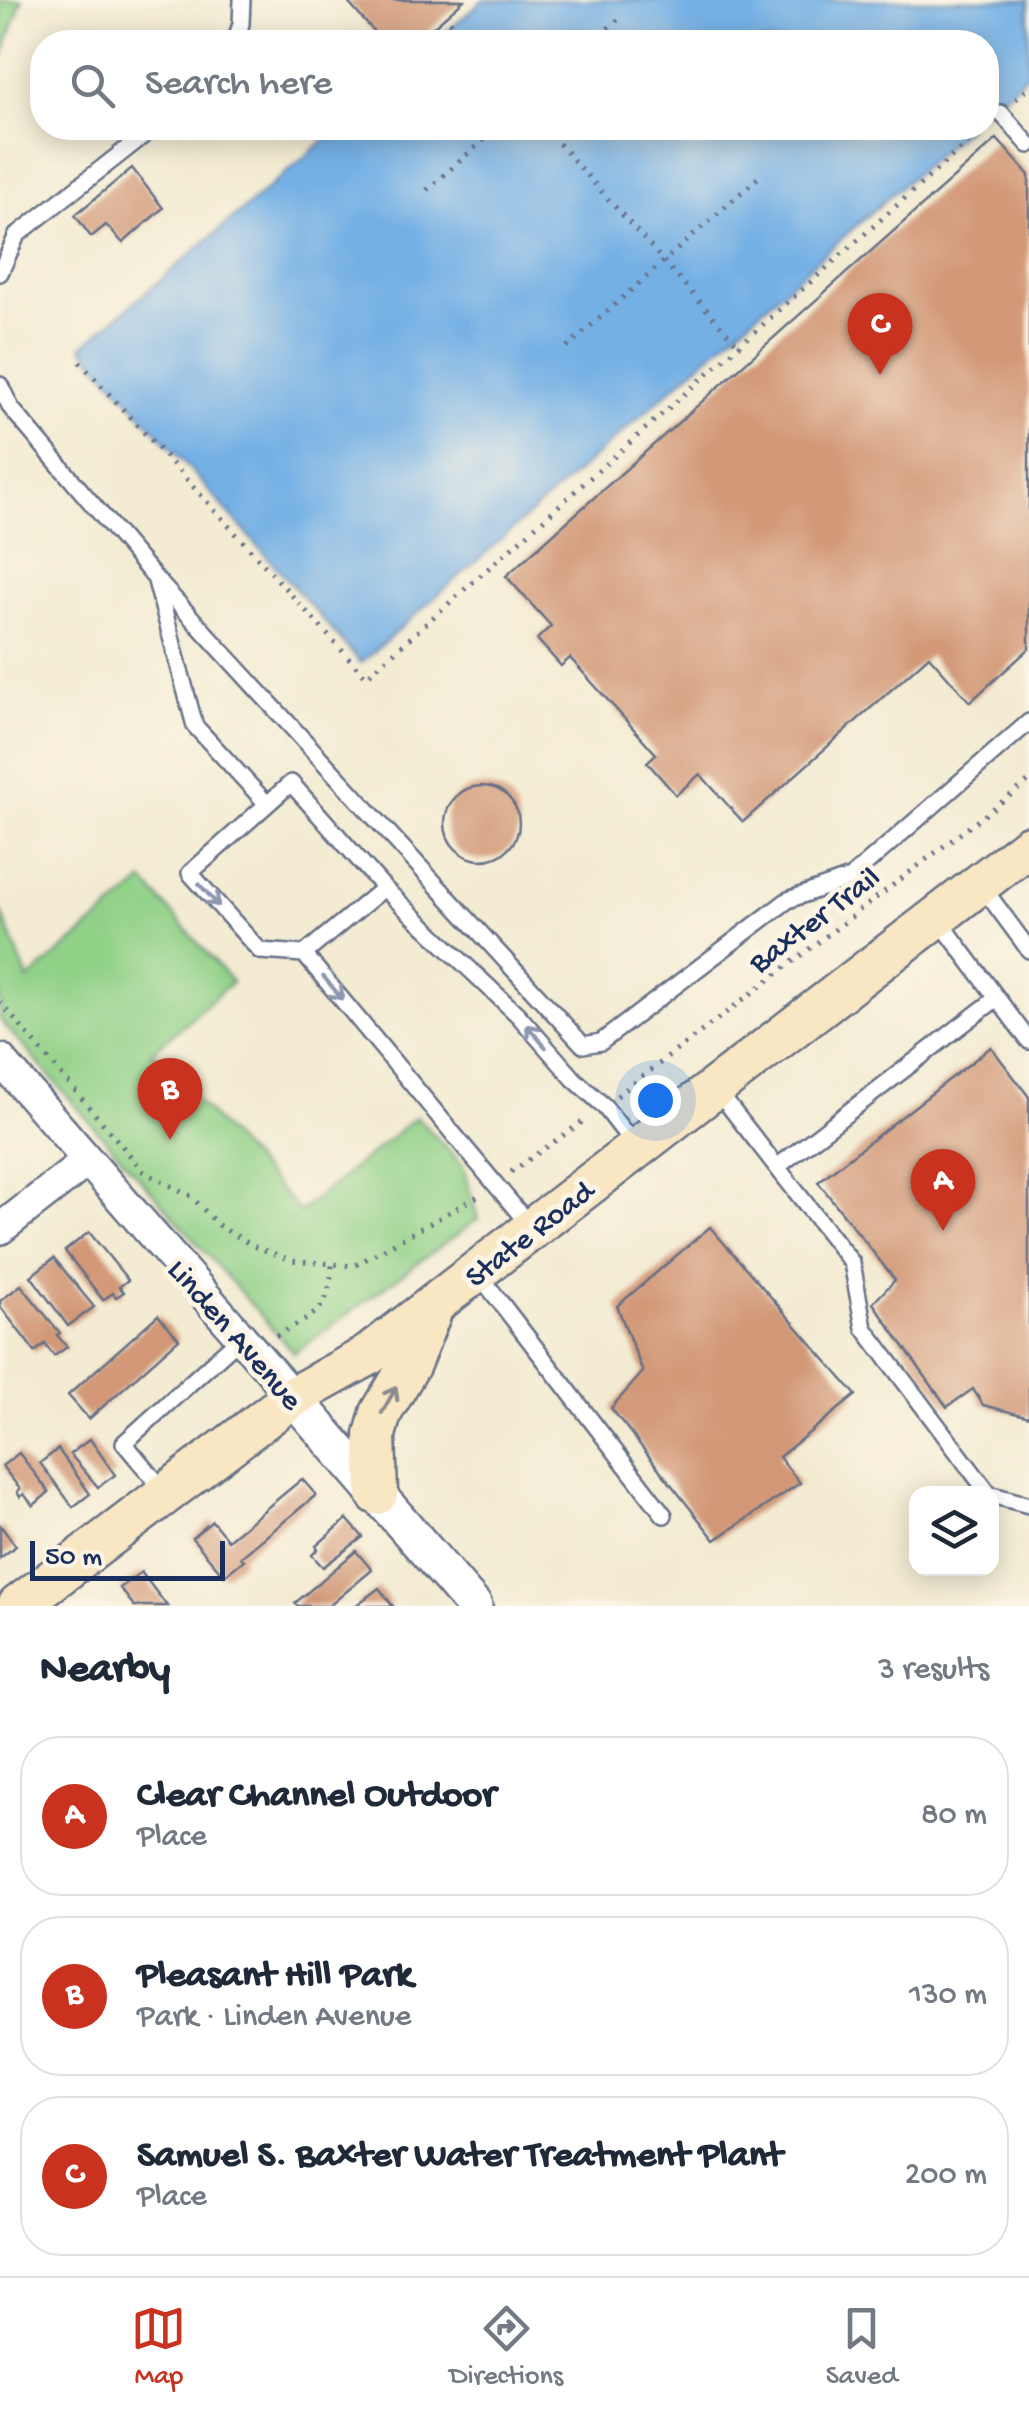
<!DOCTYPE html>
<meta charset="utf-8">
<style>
body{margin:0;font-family:"Gochi Hand",sans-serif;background:#f2f2f3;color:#1f2937}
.controls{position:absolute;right:30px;bottom:30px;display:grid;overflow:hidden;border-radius:20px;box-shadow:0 5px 25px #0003}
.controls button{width:90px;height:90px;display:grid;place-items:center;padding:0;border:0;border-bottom:2px solid #e0e1e3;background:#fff;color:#1f2937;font:50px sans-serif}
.scale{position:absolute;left:30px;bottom:25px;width:195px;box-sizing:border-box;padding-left:10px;border:5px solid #1b2f5e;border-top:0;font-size:28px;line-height:35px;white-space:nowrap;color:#1b2f5e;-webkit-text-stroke:8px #fcf5e5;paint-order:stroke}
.you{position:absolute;left:655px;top:1100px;width:35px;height:35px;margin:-25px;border:8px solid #fff;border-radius:50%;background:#1a73e8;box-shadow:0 0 0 15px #1a73e833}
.badge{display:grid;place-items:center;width:65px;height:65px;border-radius:50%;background:#c8321e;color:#fff;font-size:32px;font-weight:700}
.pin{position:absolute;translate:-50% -82px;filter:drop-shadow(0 2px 5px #0008)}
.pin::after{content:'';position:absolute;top:52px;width:35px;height:30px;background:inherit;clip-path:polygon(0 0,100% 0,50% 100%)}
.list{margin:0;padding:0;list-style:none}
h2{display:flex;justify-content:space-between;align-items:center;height:130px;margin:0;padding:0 40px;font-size:42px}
h2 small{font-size:32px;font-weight:400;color:#747a83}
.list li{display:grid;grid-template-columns:65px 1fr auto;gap:30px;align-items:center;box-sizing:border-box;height:160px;margin:0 20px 20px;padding:0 20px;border:2px solid #e0e1e3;border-radius:40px}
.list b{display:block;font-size:38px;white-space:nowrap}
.list p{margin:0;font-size:32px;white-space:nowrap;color:#747a83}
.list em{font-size:32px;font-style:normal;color:#747a83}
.icon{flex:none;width:55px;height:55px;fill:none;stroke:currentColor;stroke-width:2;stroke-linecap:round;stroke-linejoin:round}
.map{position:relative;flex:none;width:1029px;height:1606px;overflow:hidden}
.search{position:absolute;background:#fff;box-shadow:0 5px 25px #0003;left:30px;right:30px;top:30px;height:110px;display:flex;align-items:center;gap:25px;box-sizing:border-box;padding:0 35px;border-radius:40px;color:#747a83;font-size:38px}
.sheet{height:670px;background:#fff}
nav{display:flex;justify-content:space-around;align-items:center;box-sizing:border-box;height:140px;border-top:2px solid #e0e1e3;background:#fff;font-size:28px;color:#747a83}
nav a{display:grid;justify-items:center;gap:5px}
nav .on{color:#c8321e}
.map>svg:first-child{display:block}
</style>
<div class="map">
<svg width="1029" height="1606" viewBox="0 0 1029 1606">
<rect width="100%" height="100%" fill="#fcf5e5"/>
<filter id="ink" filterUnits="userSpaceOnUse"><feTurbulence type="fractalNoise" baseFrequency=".01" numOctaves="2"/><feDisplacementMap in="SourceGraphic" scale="20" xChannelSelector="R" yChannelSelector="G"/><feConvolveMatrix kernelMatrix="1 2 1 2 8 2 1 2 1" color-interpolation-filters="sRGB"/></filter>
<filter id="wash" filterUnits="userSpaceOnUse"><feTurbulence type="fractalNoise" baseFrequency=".0048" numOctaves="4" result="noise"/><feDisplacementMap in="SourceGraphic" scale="40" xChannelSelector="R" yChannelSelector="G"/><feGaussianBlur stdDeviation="2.25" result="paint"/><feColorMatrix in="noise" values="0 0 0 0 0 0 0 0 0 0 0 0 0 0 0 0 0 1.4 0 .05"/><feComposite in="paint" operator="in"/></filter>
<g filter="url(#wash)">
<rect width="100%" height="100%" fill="#f3ebd2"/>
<path fill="#91d188" stroke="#568073" stroke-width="2.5" d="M 0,0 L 22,0 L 0,63 Z
M 144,881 L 232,982 L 152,1052 L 300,1212 L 416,1117 L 462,1164 L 478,1219 L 294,1353 L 0,1020 L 0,908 L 28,980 Z"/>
<path fill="#74b0e5" stroke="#4870a2" stroke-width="2.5" d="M 483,0 L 1029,0 L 1029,73 L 987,111 L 986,42 L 435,42 Z
M 339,128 L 967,128 L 361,663 L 82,347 Z"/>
<g id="blocks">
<path fill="#d29877" d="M 346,0 L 464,0 L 416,42 L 383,42 Z
M 997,139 L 1029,175 L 1029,649 L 970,702 L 929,656 L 743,822 L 700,774 L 676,795 L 647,762 L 656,754 L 570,658 L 561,666 L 537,639 L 551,626 L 506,576 Z
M 132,168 L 163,208 L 123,243 L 106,225 L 91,237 L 75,215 Z
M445 823a37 37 0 1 1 74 0a37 37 0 1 1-74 0Z
M 991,1047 L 1029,1097 L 1029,1417 L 983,1405 L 973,1389 L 947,1407 L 873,1303 L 895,1280 L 818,1182 Z
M 710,1227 L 856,1395 L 779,1457 L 800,1483 L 715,1540 L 611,1408 L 643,1372 L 617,1306 Z
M 89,1232 L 128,1280 L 119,1287 L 124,1292 L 116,1297 L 113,1293 L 103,1300 L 65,1251 Z
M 54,1258 L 94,1307 L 68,1326 L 31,1276 Z
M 21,1285 L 60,1333 L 57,1335 L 67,1347 L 54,1356 L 45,1344 L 35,1352 L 0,1306 L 0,1301 Z
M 158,1315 L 179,1339 L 89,1419 L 68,1395 Z
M 90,1439 L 115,1475 L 98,1487 L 70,1454 Z
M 58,1449 L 90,1494 L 73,1507 L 40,1463 Z
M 19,1453 L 49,1492 L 33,1506 L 24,1494 L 20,1497 L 17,1492 L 20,1489 L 2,1466 Z
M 302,1479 L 316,1495 L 241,1557 L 244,1560 L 224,1576 L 192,1538 L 212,1521 L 228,1540 Z
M 347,1519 L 363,1537 L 323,1567 L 312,1555 L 318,1549 L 316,1546 Z
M 0,1525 L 16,1546 L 0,1558 Z
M 356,1551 L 372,1570 L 329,1606 L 298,1606 L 295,1603 Z
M 141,1572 L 167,1606 L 134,1606 L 120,1588 Z
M 379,1588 L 393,1606 L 355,1606 Z"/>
</g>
</g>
<g filter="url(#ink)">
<use href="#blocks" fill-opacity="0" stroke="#677187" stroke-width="2.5"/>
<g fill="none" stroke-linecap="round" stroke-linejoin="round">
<g stroke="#677187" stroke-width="20">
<path id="service" d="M 235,42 L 241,24 L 242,0
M 1001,113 L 1029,145
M 0,273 L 17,235 L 153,128
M 0,385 L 11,408 L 155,578 L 583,1045 L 601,1042 L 788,900 L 850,878 L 1029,722
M 156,581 L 195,726 L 267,804
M 981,885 L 1029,950
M 939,920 L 1029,1041
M 304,954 L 260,951 L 190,873 L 291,783 L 384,888
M 715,1088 L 852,1263 L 864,1328 L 989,1494
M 777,1167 L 997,998
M 530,1226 L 304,954 L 384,888 L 518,1015 L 574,1079 L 604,1106 L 635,1146
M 477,1272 L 664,1515
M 165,1492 L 124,1443 L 241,1337
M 992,1495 L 1029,1505"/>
</g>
<g stroke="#677187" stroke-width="35">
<path id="minor" d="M 0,1059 L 293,1397
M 0,1229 L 86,1162"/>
</g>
<g stroke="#677187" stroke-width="40">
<path id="tertiary" d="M 293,1397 L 474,1606"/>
</g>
<g stroke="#677187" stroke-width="45">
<path id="secondary" d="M 377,1494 L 375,1435 L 381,1413 L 410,1364 L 433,1307
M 18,1606 L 293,1397 L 367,1356 L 1029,846"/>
</g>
<path stroke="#677187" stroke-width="5" stroke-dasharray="2.5 8" stroke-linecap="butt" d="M 450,21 L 469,42
M 592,42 L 621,17
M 1016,99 L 1029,88
M 545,128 L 739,346
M 427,190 L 497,128
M 567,347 L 760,176
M 80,362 L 366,677 L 984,128
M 0,1002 L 144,1172 L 191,1196 L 218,1225 L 253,1246 L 291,1260 L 354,1266 L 478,1196
M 617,1096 L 1029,781
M 511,1172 L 588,1118
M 276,1336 C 315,1314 329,1313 332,1265"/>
<use href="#service" stroke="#fff" stroke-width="15"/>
<use href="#minor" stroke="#fff" stroke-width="30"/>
<use href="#tertiary" stroke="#fff" stroke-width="35"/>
<use href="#secondary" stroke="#f9e7c3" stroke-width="40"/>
</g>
<defs><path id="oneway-shaft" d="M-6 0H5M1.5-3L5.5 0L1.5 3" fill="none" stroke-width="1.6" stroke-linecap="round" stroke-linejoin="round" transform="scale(2.5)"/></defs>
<g stroke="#8d97ae">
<use href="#oneway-shaft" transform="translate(209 895) rotate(48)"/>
<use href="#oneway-shaft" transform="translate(333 988) rotate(50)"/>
<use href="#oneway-shaft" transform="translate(536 1036) rotate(-131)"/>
</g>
<use stroke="#8a8b90" href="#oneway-shaft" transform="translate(389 1400) rotate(-61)"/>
</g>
<g text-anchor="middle" stroke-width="10" stroke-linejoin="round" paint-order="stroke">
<g font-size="32" fill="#1b2f5e" stroke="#fcf5e5">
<text transform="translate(813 918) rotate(-37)" y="11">Baxter Trail</text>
<text transform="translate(528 1232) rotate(-38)" y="11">State Road</text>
<text transform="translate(237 1333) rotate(49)" y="11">Linden Avenue</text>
</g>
</g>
</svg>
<div class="controls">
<button><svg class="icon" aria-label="layers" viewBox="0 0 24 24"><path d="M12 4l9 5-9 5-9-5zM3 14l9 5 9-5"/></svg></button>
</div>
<div class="scale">50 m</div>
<div class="you"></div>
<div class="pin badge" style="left:943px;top:1231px">A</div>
<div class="pin badge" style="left:170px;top:1140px">B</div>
<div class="pin badge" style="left:880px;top:375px">C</div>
<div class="search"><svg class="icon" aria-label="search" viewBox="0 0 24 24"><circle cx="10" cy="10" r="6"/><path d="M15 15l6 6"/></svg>Search here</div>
</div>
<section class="sheet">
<h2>Nearby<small>3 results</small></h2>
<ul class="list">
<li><span class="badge">A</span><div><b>Clear Channel Outdoor</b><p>Place</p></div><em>80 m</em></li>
<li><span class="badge">B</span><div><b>Pleasant Hill Park</b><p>Park · Linden Avenue</p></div><em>130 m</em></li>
<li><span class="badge">C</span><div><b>Samuel S. Baxter Water Treatment Plant</b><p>Place</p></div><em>200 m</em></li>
</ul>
</section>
<nav>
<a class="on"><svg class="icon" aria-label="map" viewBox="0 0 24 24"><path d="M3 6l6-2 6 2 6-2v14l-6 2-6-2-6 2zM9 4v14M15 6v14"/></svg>Map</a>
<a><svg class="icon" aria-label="directions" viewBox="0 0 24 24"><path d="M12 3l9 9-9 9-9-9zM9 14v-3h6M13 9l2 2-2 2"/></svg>Directions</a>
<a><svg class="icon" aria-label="saved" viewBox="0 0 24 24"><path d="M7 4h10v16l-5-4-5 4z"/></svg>Saved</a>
</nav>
